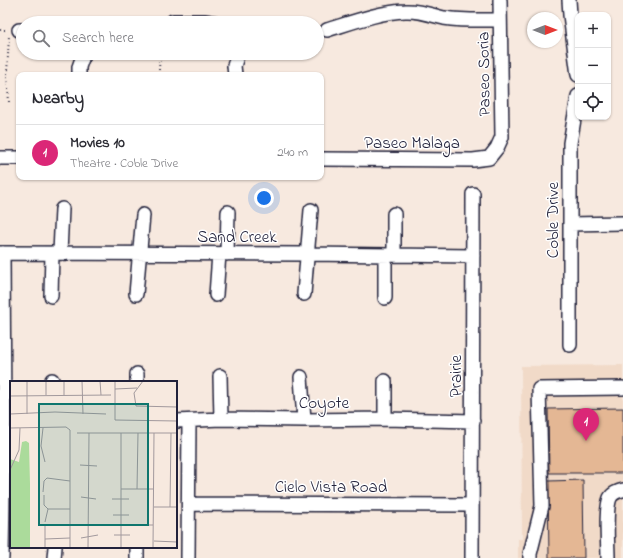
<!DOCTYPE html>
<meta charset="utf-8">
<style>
body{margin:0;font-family:"Indie Flower",sans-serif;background:#f7f7f7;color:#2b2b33}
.controls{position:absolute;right:12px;top:12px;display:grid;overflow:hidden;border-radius:8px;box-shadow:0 1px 3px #0004}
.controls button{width:36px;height:36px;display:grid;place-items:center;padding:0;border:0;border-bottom:1px solid #e1e1e2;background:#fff;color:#2b2b33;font:20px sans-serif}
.compass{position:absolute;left:527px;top:12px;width:36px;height:36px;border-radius:50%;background:#fff;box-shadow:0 1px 3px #0004;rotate:90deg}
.you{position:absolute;left:264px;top:198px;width:14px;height:14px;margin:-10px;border:3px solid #fff;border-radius:50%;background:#1a73e8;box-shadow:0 0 0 6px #1a73e833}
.badge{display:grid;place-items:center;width:26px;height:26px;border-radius:50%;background:#db2777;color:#fff;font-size:13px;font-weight:700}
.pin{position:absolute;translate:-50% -33px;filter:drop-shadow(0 1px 2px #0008)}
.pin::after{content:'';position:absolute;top:21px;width:14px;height:12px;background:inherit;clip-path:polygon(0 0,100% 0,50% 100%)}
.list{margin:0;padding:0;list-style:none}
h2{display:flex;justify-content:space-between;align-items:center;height:52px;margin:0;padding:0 16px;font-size:17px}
h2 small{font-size:13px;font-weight:400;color:#7c7c81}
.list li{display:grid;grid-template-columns:26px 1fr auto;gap:12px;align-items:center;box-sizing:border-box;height:56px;padding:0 16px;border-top:1px solid #e1e1e2}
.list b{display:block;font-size:15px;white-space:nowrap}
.list p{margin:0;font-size:13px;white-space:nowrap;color:#7c7c81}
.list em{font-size:13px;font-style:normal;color:#7c7c81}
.icon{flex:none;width:22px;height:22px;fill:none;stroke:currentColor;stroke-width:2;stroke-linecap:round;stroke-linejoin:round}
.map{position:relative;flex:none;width:623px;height:558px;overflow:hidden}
.search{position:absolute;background:#fff;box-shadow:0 1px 3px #0004;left:16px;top:16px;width:308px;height:44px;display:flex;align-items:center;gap:10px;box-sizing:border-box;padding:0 14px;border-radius:22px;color:#7c7c81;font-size:15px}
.panel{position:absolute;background:#fff;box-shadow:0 1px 3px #0004;left:16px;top:72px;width:308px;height:108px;border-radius:8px}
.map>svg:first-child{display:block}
</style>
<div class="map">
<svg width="623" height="558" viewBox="0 0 623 558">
<rect width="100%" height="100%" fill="#f7e9df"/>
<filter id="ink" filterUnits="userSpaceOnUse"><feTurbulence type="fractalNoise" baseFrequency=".025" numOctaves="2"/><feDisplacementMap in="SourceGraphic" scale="8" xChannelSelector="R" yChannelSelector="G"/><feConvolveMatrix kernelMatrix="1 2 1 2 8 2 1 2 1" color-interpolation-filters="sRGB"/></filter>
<g filter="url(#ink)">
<path fill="#f1dac8" d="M 623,365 L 623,558 L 518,558 L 518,539 L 522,539 L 521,366 Z"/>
<path fill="#e4b794" stroke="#22223b" d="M 623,408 L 623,473 L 549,473 L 548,409 Z
M 583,480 L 584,558 L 549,558 L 548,481 Z"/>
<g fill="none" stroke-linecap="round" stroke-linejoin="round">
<g stroke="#22223b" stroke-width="16">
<path id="minor" d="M 569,0 L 570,15 L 578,75
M 173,21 L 204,21 L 217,23
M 19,30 L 23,30
M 327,30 C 350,23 380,12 405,11 C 419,10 431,15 444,18 C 463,21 482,20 500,20
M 79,75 L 79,67 L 84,53
M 235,75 L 234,66 L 238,53
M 0,158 L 19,158
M 321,159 L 473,160 L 489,158 L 497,148 L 502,137 L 500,0
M 570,224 L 623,223
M 0,253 L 308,254 L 473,256
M 60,253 L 62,209
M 227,254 L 228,212
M 385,255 L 385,298
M 394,255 L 394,214
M 136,294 L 143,215
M 304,294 L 311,210
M 216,295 L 219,254
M 51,296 L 52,253
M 570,345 L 570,143 L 578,96
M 137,374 L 137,382
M 220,376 L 221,419
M 301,377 L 304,420
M 52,380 L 52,382
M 385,419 L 385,381
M 176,421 L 221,419 L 304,420 L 385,419 L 473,421
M 189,504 L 472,505
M 137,547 L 137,558
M 2,558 L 4,421 L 3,253
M 54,558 L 55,547
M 188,558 L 189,421
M 472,558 L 473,194
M 530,558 L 530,554 L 542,506 L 539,389 L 623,388
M 608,558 C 608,544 605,510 610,498 C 612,494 618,491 623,490"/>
</g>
<path stroke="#22223b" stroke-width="2" stroke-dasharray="1 3" stroke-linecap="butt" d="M 0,30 L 8,30
M 159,70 L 160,53
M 9,102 L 7,75 L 9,36"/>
<use href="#minor" stroke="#fff" stroke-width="13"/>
</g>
</g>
<g text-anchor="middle" stroke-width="3" stroke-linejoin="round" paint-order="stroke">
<g font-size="17" fill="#22223b" stroke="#fff">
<text transform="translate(483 74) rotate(-91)" y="6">Paseo Soria</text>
<text x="412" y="148">Paseo Malaga</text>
<text transform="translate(552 220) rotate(-90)" y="6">Coble Drive</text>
<text x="237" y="242">Sand Creek</text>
<text transform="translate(455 376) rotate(-90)" y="6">Prairie</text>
<text x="324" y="408">Coyote</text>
<text x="331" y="492">Cielo Vista Road</text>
</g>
</g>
<g transform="translate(10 381)">
<rect width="167" height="167" fill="#f7e9df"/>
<path d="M 16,60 L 19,62 L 20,103 L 20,167 L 0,167 L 0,78 L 9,81 L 12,61 Z" fill="#abdb9b"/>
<path fill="none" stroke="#a2999d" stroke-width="1" d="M 17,0 L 17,33M 36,0 L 36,14M 54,0 L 54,14M 72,0 L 73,33M 90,0 L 91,14M 105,0 L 105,39 L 167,40M 133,0 L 124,12 L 126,25 L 167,26M 105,8 L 127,7M 0,15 L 101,14M 0,33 L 45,31 L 96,33M 0,47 L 56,46 L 60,49 L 60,167M 33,47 L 31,65 L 35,81M 67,52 L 167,52M 70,84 L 87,85M 0,89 L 9,69 L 10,47M 111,108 L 144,108M 127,108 L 128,52M 33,111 L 34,100 L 37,97 L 60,100M 34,114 L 34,124 L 38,128M 71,116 L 86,118M 102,118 L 119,118M 144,126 L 167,126M 160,126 L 161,52M 38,128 L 60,128M 103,134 L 119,134M 35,141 L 38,128M 35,144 L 35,167M 78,144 L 143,144M 104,154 L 120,154M 71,157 L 88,154M 35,158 L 60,157M 144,160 L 167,161M 78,167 L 79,52M 111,167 L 111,52M 143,167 L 144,52"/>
<path fill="#0f766e" fill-opacity="0.15" stroke="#0f766e" stroke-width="2" d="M 29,23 L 138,23 L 138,144 L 29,144 Z"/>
<rect width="167" height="167" fill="none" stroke="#22223b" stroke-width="2"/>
</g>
</svg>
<div class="controls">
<button>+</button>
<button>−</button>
<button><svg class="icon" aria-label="locate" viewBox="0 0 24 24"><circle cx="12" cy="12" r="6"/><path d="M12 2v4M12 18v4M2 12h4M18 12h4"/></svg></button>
</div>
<svg class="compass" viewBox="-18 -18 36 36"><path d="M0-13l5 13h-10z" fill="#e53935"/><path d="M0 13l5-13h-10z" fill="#7c7c81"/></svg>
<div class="you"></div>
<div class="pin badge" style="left:586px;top:441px">1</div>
<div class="search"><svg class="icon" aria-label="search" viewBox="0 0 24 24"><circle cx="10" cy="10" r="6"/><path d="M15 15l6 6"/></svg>Search here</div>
<section class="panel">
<h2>Nearby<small></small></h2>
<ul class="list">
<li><span class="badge">1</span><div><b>Movies 10</b><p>Theatre · Coble Drive</p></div><em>240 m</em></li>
</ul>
</section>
</div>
